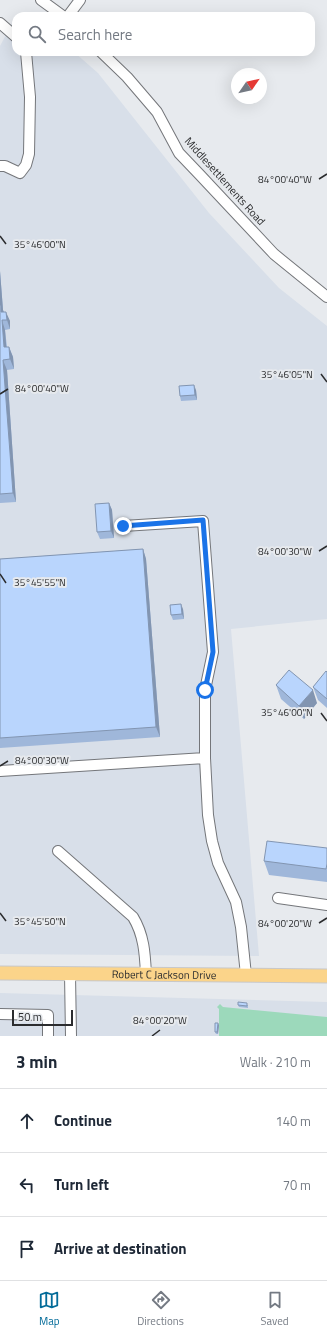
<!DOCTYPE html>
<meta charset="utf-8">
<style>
body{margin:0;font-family:"Titillium Web",sans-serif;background:#f6f6f7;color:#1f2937}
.compass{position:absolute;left:231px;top:68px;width:36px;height:36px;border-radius:50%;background:#fff;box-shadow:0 4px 16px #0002;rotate:56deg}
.scale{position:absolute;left:12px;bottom:10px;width:61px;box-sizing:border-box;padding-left:4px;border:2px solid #2b2c2e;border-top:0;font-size:11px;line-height:14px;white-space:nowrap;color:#2b2c2e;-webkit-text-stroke:3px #e7eaee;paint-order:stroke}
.stop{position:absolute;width:12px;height:12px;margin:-9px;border:3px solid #1a73e8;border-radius:50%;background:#fff}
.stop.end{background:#1a73e8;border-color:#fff;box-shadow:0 1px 4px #0008}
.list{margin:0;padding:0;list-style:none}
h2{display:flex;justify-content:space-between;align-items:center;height:52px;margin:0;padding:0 16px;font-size:17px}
h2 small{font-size:13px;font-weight:400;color:#747a83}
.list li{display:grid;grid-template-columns:26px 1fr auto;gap:12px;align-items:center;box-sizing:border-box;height:64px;padding:0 16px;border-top:1px solid #e0e1e3}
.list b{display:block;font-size:15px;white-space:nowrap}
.list em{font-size:13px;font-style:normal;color:#747a83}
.icon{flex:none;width:22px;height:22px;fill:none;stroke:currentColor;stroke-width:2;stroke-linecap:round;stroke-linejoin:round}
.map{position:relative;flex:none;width:327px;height:1036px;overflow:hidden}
.search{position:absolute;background:#fff;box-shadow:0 4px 16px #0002;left:12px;right:12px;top:12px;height:44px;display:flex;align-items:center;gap:10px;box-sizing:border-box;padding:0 14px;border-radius:12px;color:#747a83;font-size:15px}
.sheet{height:244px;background:#fff}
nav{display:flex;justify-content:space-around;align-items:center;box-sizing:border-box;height:56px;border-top:1px solid #e0e1e3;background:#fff;font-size:11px;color:#747a83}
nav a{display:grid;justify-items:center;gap:2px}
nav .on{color:#036b99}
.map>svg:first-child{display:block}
</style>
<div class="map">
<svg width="327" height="1036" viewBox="0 0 327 1036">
<rect width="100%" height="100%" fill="#e7eaee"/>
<path fill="#d8dfe9" d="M 16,16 L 16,52 L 74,52 L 98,73 L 209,213 L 279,288 L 327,326 L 327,619 L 231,629 L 259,956 L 0,954 L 0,46 Z
M 0,993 L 327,1002 L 327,1036 L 0,1036 Z"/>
<path fill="#9cd9bb" d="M 220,1004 L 223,1007 L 327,1017 L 327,1036 L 219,1036 L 219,1009 L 217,1007 Z"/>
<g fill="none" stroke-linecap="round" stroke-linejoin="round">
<g stroke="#74767a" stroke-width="12">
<path id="minor" d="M 41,0 L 63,16
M 68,16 L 80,0
M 0,23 L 16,37
M 101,52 L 127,77 L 157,112 L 179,153 L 200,175 L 274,254 L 327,297
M 0,166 L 5,166 L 20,173 L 26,165 L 29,154 L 30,97 L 26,52
M 123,526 L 203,521 L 213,652 L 205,690 L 205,758 L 208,815 L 212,841 L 218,863 L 236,902 L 241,927 L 246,975
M 0,771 L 205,758
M 58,851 L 133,917 C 144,935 145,954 146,974
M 278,898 L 327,905
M 70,974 L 71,1036
M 0,1014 L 48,1015 L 48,1036"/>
</g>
<g stroke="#c8c8c9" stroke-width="15">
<g id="major">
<path id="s1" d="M 0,973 L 327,976"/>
</g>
</g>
<use href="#minor" stroke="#fff" stroke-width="10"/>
<use href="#major" stroke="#fbd48a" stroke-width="13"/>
</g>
<path fill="#9fb7da" d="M 0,271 L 3,310 L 10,321 L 10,329 L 5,330 L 7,347 L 9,347 L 13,357 L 14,369 L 7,370 L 16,502 L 0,503 Z
M 196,390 L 197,400 L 181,401 L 180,396 Z
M 109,503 L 112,510 L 114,538 L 100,539 L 97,532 Z
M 143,549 L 146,559 L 160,737 L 0,748 L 0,559 Z
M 183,609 L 184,619 L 173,620 L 171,615 Z
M 327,672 L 327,708 L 318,700 L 313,687 Z
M 276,685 L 317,703 L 304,719 L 281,699 Z
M 327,848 L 327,882 L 269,875 L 264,861 Z
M 238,1005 L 248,1005 L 248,1008 L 239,1007 Z
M 219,1025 L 218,1034 L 216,1034 L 215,1032 Z"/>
<path fill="#8295b1" d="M 0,271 L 3,310 L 4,314 L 1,312 L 0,306 Z
M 6,312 L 10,321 L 10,329 L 7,320 Z
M 2,320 L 5,330 L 7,357 L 4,347 Z
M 9,347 L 13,357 L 14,369 L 10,359 Z
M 3,360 L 7,370 L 16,502 L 13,493 Z
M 194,385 L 196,390 L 197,400 L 195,395 Z
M 109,503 L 112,510 L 114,538 L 111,531 Z
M 143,549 L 146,559 L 160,737 L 156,727 Z
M 181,604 L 183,609 L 184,619 L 182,614 Z
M 313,690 L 317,703 L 304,719 L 299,706 Z
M 218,1023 L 219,1025 L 218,1034 L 217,1032 Z"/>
<path fill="#b9d5fd" stroke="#8295b1" d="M 0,305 L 1,305 L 1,312 L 6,312 L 7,320 L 2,320 L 4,347 L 9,347 L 10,359 L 3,360 L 13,493 L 0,494 Z
M 194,385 L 195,395 L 180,396 L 179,386 Z
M 109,503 L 111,531 L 97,532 L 95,504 Z
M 143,549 L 156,727 L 0,738 L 0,559 Z
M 181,604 L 182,614 L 171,615 L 170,605 Z
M 289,670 L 313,690 L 299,706 L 276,685 Z
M 326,671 L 327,672 L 327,699 L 313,687 Z
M 267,841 L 327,848 L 327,864 L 326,869 L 264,861 Z
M 238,1002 L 247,1003 L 247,1006 L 238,1005 Z
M 215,1023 L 218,1023 L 217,1032 L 215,1032 Z"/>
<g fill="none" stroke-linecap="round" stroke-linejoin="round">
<path stroke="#1a73e8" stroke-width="5" d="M 123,526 L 203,520 L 213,652 L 205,690"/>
</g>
<path fill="none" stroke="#2b2c2e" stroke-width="1.5" d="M 319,179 L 327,174M 0,236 L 6,244M 321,374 L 327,382M 0,394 L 8,389M 319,551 L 327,546M 0,574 L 6,583M 321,713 L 327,721M 0,766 L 8,761M 0,913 L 6,921M 319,923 L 327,918M 152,1036 L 160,1030"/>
<g text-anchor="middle" stroke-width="4" stroke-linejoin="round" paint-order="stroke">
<g font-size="11" fill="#2b2c2e" stroke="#e7eaee">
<text transform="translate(225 181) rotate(48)" y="4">Middlesettlements Road</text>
<text dy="4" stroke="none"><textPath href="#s1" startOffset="164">Robert C Jackson Drive</textPath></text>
</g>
</g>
<g font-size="10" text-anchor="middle" fill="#2b2c2e" stroke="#e7eaee" stroke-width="4" stroke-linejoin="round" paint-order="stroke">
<text x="285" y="183">84°00'40"W</text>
<text x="40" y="248">35°46'00"N</text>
<text x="287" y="378">35°46'05"N</text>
<text x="42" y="392">84°00'40"W</text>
<text x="285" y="555">84°00'30"W</text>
<text x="40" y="586">35°45'55"N</text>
<text x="287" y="716">35°46'00"N</text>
<text x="42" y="764">84°00'30"W</text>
<text x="40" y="925">35°45'50"N</text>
<text x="285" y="927">84°00'20"W</text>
<text x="160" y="1024">84°00'20"W</text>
</g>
</svg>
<svg class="compass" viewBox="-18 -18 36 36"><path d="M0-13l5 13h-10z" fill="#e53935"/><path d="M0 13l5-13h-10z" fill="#747a83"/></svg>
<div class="scale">50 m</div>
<div class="stop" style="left:205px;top:690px"></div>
<div class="stop end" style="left:123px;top:526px"></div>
<div class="search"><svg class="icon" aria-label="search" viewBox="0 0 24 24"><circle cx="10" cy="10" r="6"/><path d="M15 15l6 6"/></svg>Search here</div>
</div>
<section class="sheet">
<h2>3 min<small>Walk · 210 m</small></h2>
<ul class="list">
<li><svg class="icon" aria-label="ahead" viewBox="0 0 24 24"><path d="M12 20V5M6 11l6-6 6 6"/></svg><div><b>Continue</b></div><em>140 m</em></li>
<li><svg class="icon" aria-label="left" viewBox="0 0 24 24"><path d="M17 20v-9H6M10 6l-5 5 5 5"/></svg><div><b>Turn left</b></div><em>70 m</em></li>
<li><svg class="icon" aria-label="arrive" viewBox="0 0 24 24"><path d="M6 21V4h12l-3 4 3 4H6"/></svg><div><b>Arrive at destination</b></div></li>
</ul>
</section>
<nav>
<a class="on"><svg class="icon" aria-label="map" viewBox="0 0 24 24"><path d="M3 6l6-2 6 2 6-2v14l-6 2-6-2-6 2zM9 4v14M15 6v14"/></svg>Map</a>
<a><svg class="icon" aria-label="directions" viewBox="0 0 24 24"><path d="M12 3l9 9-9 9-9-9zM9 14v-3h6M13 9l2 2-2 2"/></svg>Directions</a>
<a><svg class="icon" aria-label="saved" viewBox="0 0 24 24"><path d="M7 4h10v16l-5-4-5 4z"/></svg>Saved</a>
</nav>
